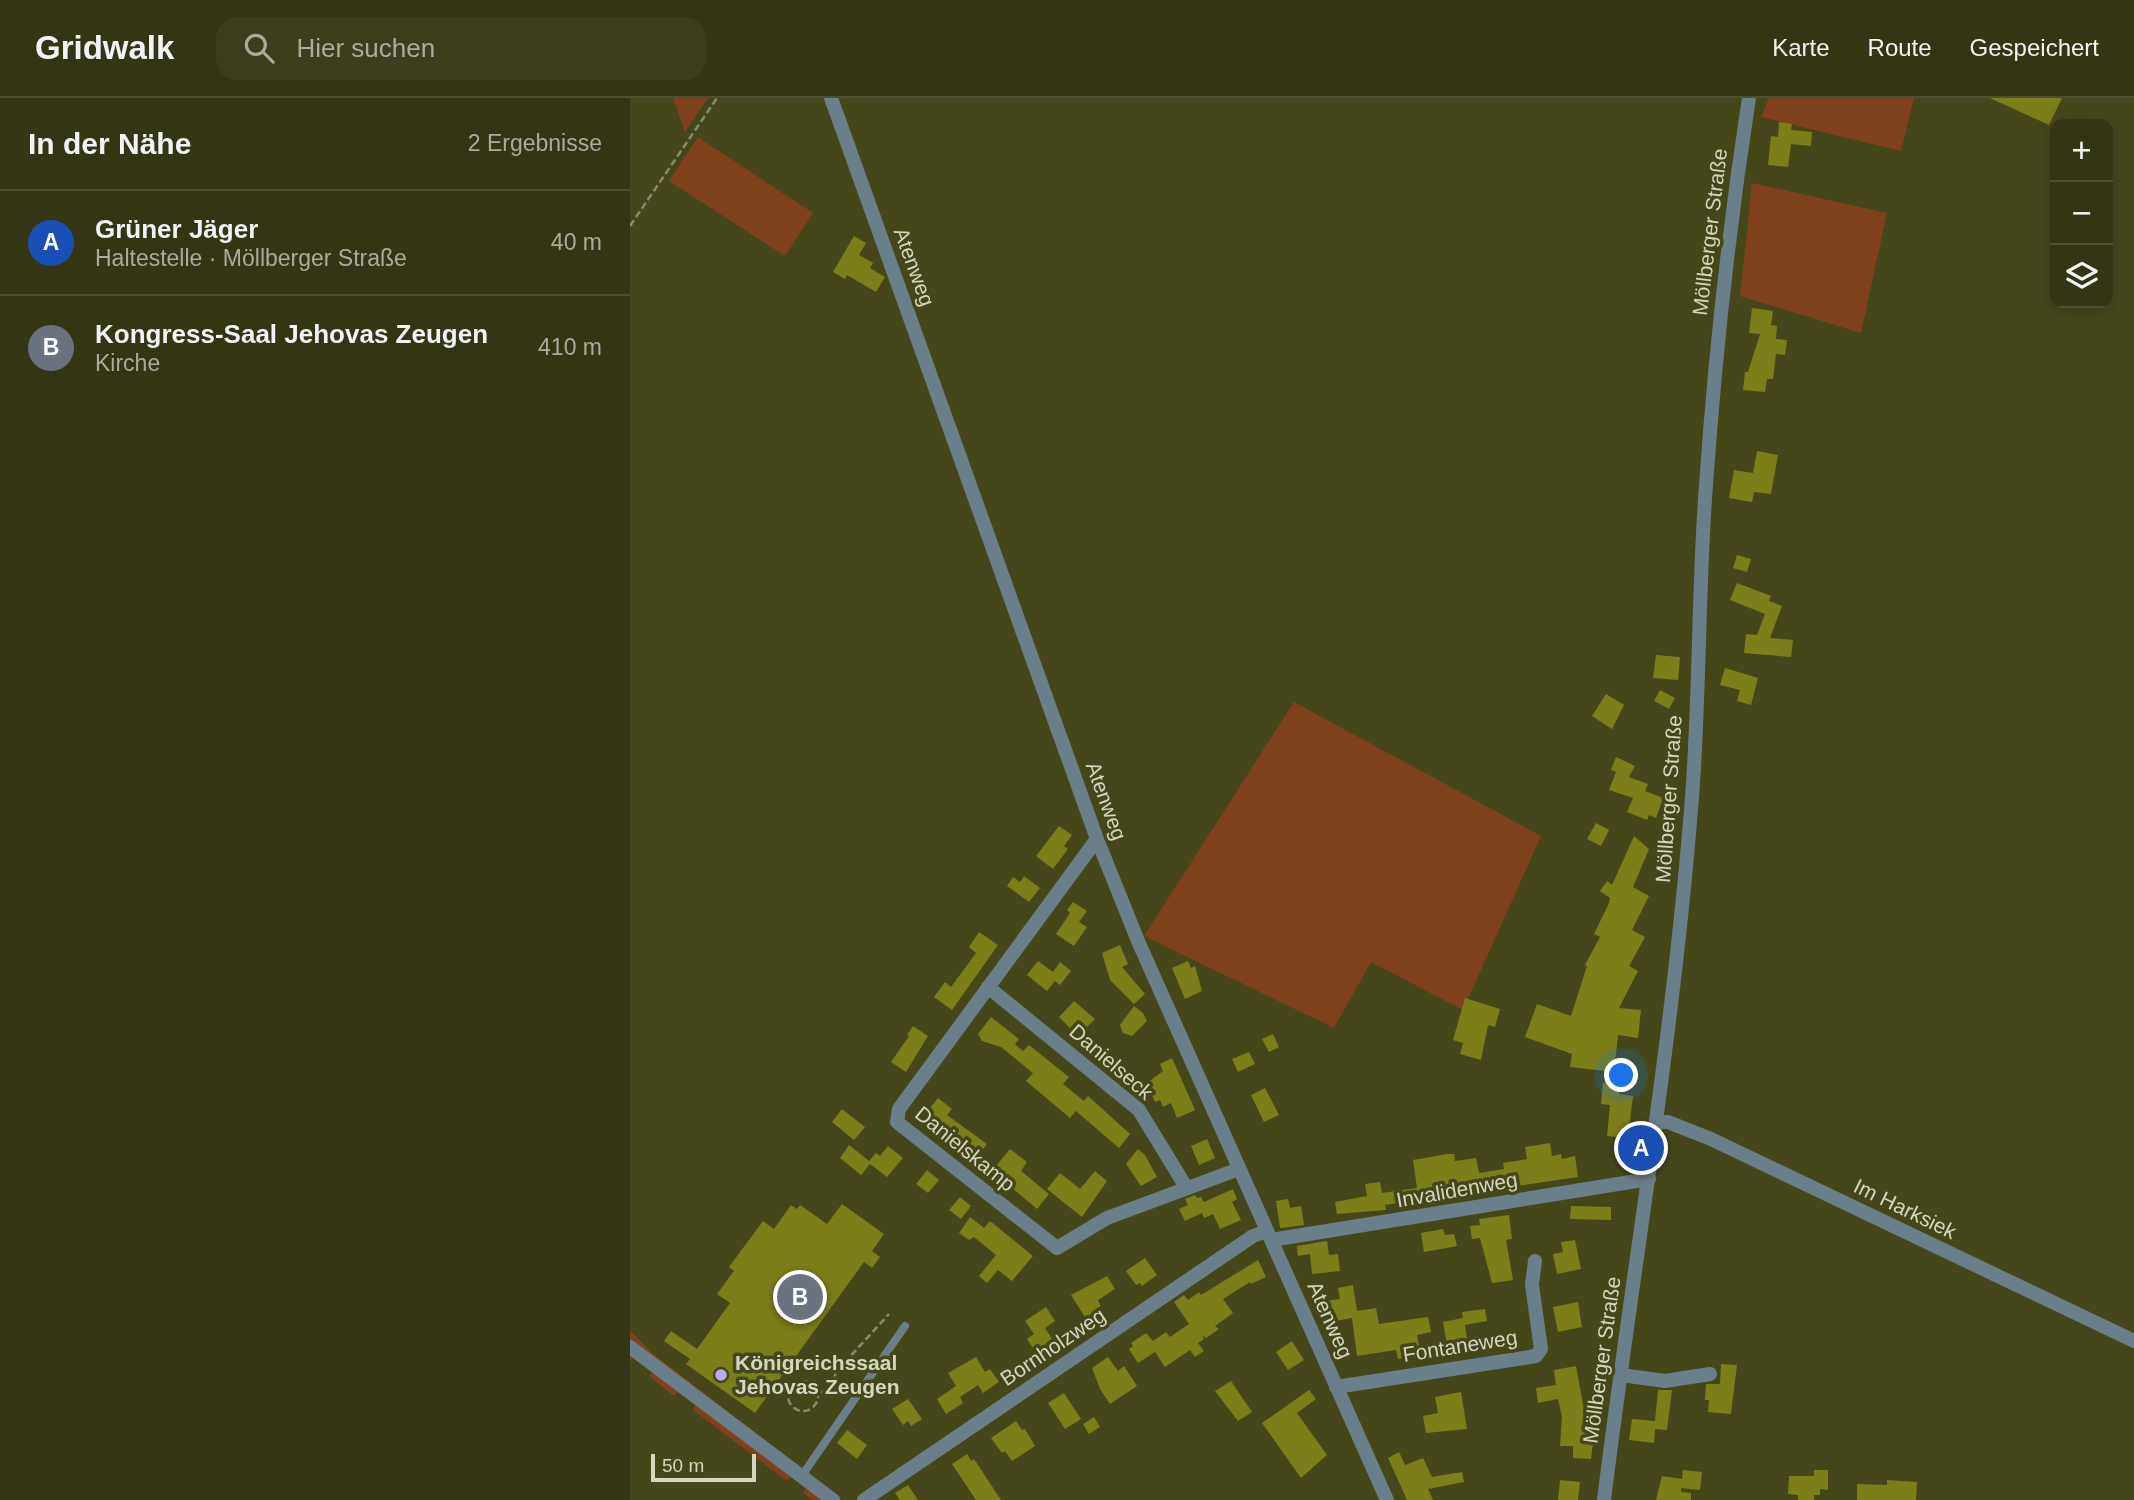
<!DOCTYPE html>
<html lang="de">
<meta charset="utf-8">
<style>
body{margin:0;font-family:Helvetica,sans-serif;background:#3c3d1d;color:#f1f3f6}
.controls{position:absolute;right:21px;top:21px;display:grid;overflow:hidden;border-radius:14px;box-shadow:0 4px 18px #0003}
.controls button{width:63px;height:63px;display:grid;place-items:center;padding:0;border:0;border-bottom:2px solid #4e5034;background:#343514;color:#f1f3f6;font:35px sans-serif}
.scale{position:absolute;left:21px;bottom:18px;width:105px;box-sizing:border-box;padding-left:7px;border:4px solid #d4d6be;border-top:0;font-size:19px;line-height:24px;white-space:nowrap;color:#d4d6be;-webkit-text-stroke:5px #45471b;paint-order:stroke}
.you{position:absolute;left:992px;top:978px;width:24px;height:24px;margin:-18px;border:5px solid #fff;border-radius:50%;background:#1a73e8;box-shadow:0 0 0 10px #1a73e833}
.badge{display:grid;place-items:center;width:46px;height:46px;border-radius:50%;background:#90b9f0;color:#fff;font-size:23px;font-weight:700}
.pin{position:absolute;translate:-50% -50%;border:4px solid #fff;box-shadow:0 2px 7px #0006}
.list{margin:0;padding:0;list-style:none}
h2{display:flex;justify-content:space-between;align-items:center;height:91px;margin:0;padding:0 28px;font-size:30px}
h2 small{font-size:23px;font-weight:400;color:#a9aba0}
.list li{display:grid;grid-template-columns:46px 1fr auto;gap:21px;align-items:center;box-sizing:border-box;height:105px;padding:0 28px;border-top:2px solid #4e5034}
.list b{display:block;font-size:26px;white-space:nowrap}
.list p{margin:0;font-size:23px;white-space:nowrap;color:#a9aba0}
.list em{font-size:23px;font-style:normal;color:#a9aba0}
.icon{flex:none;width:38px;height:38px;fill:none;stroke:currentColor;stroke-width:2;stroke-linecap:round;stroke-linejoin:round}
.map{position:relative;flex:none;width:1504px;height:1402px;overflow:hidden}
header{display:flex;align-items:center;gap:42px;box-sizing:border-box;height:98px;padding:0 35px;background:#343514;border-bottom:2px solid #4e5034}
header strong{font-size:33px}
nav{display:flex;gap:38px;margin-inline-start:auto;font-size:24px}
.search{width:490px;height:63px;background:#3c3d1d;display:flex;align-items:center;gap:18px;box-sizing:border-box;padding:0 24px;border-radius:21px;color:#a9aba0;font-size:26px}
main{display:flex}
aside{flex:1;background:#343514}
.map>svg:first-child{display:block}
</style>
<header>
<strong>Gridwalk</strong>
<div class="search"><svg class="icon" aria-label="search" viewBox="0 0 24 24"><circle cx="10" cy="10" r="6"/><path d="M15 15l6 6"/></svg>Hier suchen</div>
<nav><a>Karte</a><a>Route</a><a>Gespeichert</a></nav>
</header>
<main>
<aside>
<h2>In der Nähe<small>2 Ergebnisse</small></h2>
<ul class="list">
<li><span class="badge" style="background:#1a4fb4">A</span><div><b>Grüner Jäger</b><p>Haltestelle · Möllberger Straße</p></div><em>40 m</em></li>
<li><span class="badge" style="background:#6b7280">B</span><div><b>Kongress-Saal Jehovas Zeugen</b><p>Kirche</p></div><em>410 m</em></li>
</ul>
</aside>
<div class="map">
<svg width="1504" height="1402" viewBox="0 0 1504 1402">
<rect width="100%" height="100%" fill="#45471b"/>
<path fill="#7f421a" d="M 43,0 L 78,0 L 55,34 Z
M 1139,0 L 1284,0 L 1271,53 L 1131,19 Z
M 68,39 L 183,115 L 155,158 L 39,83 Z
M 1122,85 L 1257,115 L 1231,235 L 1110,198 Z
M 664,604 L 911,738 L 833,912 L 741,864 L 704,930 L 514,838 Z
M 0,1232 L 21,1254 L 212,1402 L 182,1402 L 173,1395 L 176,1390 L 161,1379 L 157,1383 L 63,1312 L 65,1307 L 48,1294 L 44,1298 L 19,1278 L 22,1274 L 3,1260 L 0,1263 Z"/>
<path fill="#7c7e1a" d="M 1360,0 L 1432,0 L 1419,27 Z
M 1149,24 L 1162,26 L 1161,32 L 1182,34 L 1181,48 L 1161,46 L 1158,69 L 1138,67 L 1141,38 L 1148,39 Z
M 224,138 L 236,145 L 229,157 L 243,165 L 240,170 L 255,179 L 246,194 L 217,177 L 215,181 L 203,174 Z
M 1122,210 L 1143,213 L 1141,227 L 1147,228 L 1146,241 L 1157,242 L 1155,257 L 1146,256 L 1143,281 L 1137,281 L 1135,294 L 1113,292 L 1115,274 L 1118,274 L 1130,236 L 1119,235 Z
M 1127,353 L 1148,357 L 1141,396 L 1124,394 L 1122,404 L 1099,400 L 1104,372 L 1123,375 Z
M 1107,457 L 1121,461 L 1117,474 L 1103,470 Z
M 1107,485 L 1141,498 L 1139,503 L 1152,508 L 1140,540 L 1163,542 L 1161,559 L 1114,555 L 1116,536 L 1127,537 L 1135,516 L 1100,502 Z
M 1026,557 L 1050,559 L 1048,582 L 1023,580 Z
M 1095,570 L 1128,580 L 1121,607 L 1107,603 L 1110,592 L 1090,587 Z
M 1030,592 L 1045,600 L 1039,611 L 1024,603 Z
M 976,596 L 994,607 L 982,631 L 962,618 Z
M 986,659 L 1005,668 L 999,679 L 1018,686 L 1015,693 L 1033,700 L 1026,720 L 1019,717 L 1017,722 L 997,714 L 1003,700 L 979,692 L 986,674 L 981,672 Z
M 966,725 L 979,732 L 971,748 L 957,741 Z
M 429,728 L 442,737 L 434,748 L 438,751 L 423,771 L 406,758 Z
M 1004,738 L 1019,751 L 1003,789 L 1019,798 L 1002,832 L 1015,839 L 999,868 L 1008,873 L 989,910 L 1011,912 L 1008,940 L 988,937 L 984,974 L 940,969 L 942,956 L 895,939 L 907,906 L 941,918 L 957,868 L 955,867 L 970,839 L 964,836 L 979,805 L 980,800 L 970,793 L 977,783 L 982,787 Z
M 394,778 L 410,790 L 399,804 L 377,788 L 383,779 L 390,784 Z
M 443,804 L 457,813 L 449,824 L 457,829 L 444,848 L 426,836 L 440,815 L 437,812 Z
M 349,834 L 368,847 L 322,912 L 304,899 L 315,884 L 321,889 L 346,855 L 339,849 Z
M 490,847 L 498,866 L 492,869 L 515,896 L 504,906 L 480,882 L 472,855 Z
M 408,863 L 423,874 L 430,864 L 441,873 L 430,887 L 425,883 L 417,893 L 397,877 Z
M 558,863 L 561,870 L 565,868 L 572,893 L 555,901 L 542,870 Z
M 835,900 L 870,911 L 865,929 L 858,927 L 851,962 L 830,956 L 833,945 L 823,942 Z
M 444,903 L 465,921 L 455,931 L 449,925 L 442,932 L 429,919 Z
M 504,908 L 513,915 L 517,923 L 502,938 L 493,935 L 490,927 Z
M 361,919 L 389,941 L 385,946 L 393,953 L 399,947 L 439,979 L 433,986 L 454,1003 L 458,998 L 500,1036 L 489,1050 L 446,1013 L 440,1020 L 396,983 L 403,975 L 371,949 L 352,943 L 348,936 Z
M 283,928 L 298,938 L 276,974 L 261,964 L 279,938 L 277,937 Z
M 643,936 L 649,949 L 639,954 L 632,941 Z
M 619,954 L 625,966 L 608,974 L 602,961 Z
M 542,960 L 565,1012 L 547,1020 L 541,1005 L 533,1009 L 530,1002 L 525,1004 L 517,985 L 533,973 L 530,966 Z
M 973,985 L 990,987 L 989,996 L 1003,998 L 998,1040 L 977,1038 L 980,1007 L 971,1006 Z
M 635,990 L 649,1017 L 634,1024 L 621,997 Z
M 308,1000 L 322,1011 L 317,1017 L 357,1046 L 346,1060 L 310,1032 L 312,1028 L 296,1015 Z
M 212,1011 L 235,1029 L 224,1042 L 202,1024 Z
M 577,1041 L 585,1060 L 569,1067 L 561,1048 Z
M 920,1045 L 922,1058 L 931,1056 L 932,1061 L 945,1058 L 948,1079 L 853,1093 L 850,1099 L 846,1094 L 781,1108 L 780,1103 L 755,1107 L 756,1112 L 707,1116 L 705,1104 L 737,1098 L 735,1086 L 750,1084 L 752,1095 L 787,1090 L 783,1062 L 817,1056 L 824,1056 L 825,1063 L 846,1060 L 849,1075 L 874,1071 L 873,1065 L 897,1061 L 895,1049 Z
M 219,1047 L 239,1063 L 246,1055 L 250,1058 L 258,1048 L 273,1060 L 257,1079 L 240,1066 L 231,1077 L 210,1060 Z
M 380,1051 L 397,1064 L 391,1073 L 419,1096 L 407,1111 L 362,1073 Z
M 508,1051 L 515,1057 L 527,1079 L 511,1088 L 496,1066 Z
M 297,1072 L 309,1082 L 298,1095 L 286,1086 Z
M 465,1073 L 477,1083 L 452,1119 L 417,1091 L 430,1075 L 450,1091 Z
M 603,1091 L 607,1101 L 602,1104 L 611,1122 L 590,1131 L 583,1116 L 574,1120 L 572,1115 L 555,1123 L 549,1111 L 558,1107 L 555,1101 L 565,1097 L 567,1100 L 571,1099 L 574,1104 Z
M 330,1099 L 341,1108 L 331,1121 L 319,1112 Z
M 658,1101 L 660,1110 L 671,1108 L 674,1127 L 650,1130 L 646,1103 Z
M 212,1106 L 254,1136 L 242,1153 L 250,1159 L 242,1170 L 234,1164 L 125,1315 L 56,1266 L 60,1261 L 34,1243 L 41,1233 L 67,1251 L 100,1205 L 87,1196 L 104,1173 L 99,1169 L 133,1123 L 144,1131 L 161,1107 L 167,1111 L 170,1107 L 197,1126 Z
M 941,1108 L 981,1109 L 981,1122 L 940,1121 Z
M 879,1117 L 882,1141 L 876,1142 L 883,1182 L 862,1185 L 850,1140 L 842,1141 L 840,1128 L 850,1127 L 849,1121 Z
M 340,1119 L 354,1130 L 360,1123 L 403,1158 L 382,1183 L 368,1172 L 357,1185 L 349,1178 L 366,1157 L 344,1139 L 339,1142 L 329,1135 Z
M 813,1131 L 815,1137 L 824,1136 L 827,1148 L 794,1154 L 791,1135 Z
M 945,1142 L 951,1171 L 927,1176 L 923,1156 L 933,1154 L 931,1144 Z
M 697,1143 L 699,1157 L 708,1156 L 710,1173 L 682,1176 L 680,1156 L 668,1158 L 667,1148 Z
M 515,1160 L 527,1177 L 512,1188 L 510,1185 L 506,1187 L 496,1173 Z
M 628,1162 L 636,1179 L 621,1186 L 620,1184 L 593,1201 L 603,1215 L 585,1228 L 589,1231 L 576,1240 L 572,1237 L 574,1241 L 568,1245 L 574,1253 L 565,1259 L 560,1252 L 535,1269 L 525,1254 L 508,1265 L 499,1251 L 503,1248 L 501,1245 L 516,1235 L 523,1243 L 536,1234 L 540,1239 L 559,1226 L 544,1204 L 554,1197 L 558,1202 L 569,1194 L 571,1197 Z
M 477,1178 L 485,1191 L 468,1202 L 473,1214 L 458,1224 L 441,1197 Z
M 723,1187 L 727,1213 L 746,1210 L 749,1226 L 798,1219 L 801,1234 L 787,1237 L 791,1257 L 768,1261 L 766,1252 L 727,1258 L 722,1220 L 700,1224 L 696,1203 L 710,1201 L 708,1190 Z
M 948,1204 L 952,1229 L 928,1234 L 923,1209 Z
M 416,1209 L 425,1223 L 415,1230 L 424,1244 L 423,1248 L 408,1258 L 397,1241 L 404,1236 L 395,1223 Z
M 855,1211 L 857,1223 L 835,1227 L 838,1249 L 818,1252 L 813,1224 L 833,1220 L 832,1214 Z
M 662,1243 L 674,1262 L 658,1272 L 646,1254 Z
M 346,1259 L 355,1274 L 360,1271 L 369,1284 L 353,1295 L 348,1287 L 330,1299 L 333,1305 L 316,1316 L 307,1301 L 326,1288 L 318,1275 Z
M 478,1259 L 488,1273 L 494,1268 L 507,1288 L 480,1306 L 470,1291 L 462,1270 Z
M 1091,1266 L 1107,1267 L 1101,1316 L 1078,1314 L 1079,1302 L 1075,1302 L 1076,1286 L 1090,1286 Z
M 946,1268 L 957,1328 L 965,1328 L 961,1361 L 943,1360 L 943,1348 L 930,1348 L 932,1319 L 928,1301 L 908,1305 L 906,1290 L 926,1287 L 924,1272 Z
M 601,1283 L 622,1314 L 608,1323 L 585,1293 Z
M 679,1292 L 686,1301 L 667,1315 L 697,1357 L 671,1380 L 632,1325 Z
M 1028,1292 L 1042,1292 L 1037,1332 L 1025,1331 L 1024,1345 L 999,1342 L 1002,1321 L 1025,1323 Z
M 831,1294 L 837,1331 L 796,1335 L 793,1318 L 808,1315 L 805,1299 Z
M 434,1295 L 451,1321 L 435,1331 L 418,1305 Z
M 278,1301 L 292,1321 L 281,1328 L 278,1323 L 273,1327 L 262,1311 Z
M 464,1319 L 470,1329 L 459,1336 L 453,1326 Z
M 386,1323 L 392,1332 L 395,1331 L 405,1348 L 382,1363 L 375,1353 L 372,1355 L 361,1340 Z
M 217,1332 L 237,1347 L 227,1361 L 207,1345 Z
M 769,1354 L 775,1367 L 793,1360 L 802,1379 L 832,1374 L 834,1384 L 798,1391 L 803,1402 L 777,1402 L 758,1360 Z
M 337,1356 L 341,1363 L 344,1361 L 371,1402 L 346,1402 L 322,1366 Z
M 1053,1372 L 1072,1374 L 1070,1392 L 1051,1390 Z
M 1184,1372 L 1198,1372 L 1198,1392 L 1190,1391 L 1190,1397 L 1184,1397 L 1184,1402 L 1168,1402 L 1168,1397 L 1158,1396 L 1159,1378 L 1184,1378 Z
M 1032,1378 L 1052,1381 L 1051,1394 L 1061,1395 L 1061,1402 L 1026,1402 Z
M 930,1382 L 950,1384 L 948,1402 L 928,1402 Z
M 1257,1382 L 1287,1384 L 1286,1402 L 1227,1402 L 1227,1386 L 1257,1387 Z
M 278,1387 L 288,1402 L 270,1402 L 265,1395 Z"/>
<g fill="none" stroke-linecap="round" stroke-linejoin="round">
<path stroke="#898b69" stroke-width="2.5" stroke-dasharray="7 3.5" stroke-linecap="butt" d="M 0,128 L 87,0
M158 1298a15 15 0 1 1 30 0a15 15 0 1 1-30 0Z
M 189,1295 L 201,1290 L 206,1274 L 259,1216"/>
<path stroke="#6b7f8a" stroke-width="8" d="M 171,1379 L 275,1228"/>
<path stroke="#6b7f8a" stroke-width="14" d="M 201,0 L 467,741 L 508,843 L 757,1402
M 467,741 L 269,1011 L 267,1024 L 427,1150 L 477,1120 L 609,1071
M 358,889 L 509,1012 L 556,1089
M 1026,1024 L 1038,1024 L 1081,1041 L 1504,1243
M 641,1142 L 1019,1081
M 0,1249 L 203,1402
M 991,1277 L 1035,1283 L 1080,1276
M 706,1289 L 906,1258 L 911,1251 L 902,1187 L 905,1163
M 234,1402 L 623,1138 L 637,1133"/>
<path stroke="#6b7f8a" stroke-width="14" d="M 974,1402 C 1003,1168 1044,935 1062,699 C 1070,595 1068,491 1076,387 C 1085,258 1099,129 1119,0"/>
</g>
<circle fill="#b7abf7" stroke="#45471b" stroke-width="2.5" cx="91" cy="1277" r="7"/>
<g text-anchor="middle" stroke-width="7" stroke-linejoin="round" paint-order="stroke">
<g font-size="21" fill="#d4d6be" stroke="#45471b">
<text transform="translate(1080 134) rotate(-83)" y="7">Möllberger Straße</text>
<text transform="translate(284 169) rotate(70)" y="7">Atenweg</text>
<text transform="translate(1039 701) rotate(-86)" y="7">Möllberger Straße</text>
<text transform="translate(476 703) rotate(70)" y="7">Atenweg</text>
<text transform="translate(481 964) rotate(41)" y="7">Danielseck</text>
<text transform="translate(335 1051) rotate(39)" y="7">Danielskamp</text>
<text transform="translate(827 1092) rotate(-10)" y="7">Invalidenweg</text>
<text transform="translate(1275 1111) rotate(26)" y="7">Im Harksiek</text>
<text transform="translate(700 1222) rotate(66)" y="7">Atenweg</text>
<text transform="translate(830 1248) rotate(-9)" y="7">Fontaneweg</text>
<text transform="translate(423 1249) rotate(-34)" y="7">Bornholzweg</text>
<text transform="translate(972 1262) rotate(-82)" y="7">Möllberger Straße</text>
</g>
<g font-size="21" font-weight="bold" fill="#d4d6be" stroke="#45471b" text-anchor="start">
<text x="105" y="1272">Königreichssaal<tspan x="105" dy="24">Jehovas Zeugen</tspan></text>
</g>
</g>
</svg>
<div class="controls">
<button>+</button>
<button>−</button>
<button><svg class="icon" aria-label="layers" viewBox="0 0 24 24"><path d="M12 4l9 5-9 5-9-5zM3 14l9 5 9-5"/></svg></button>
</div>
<div class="scale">50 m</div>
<div class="you"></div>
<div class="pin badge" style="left:1011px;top:1050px;background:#1a4fb4">A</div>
<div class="pin badge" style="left:170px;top:1199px;background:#6b7280">B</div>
</div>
</main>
